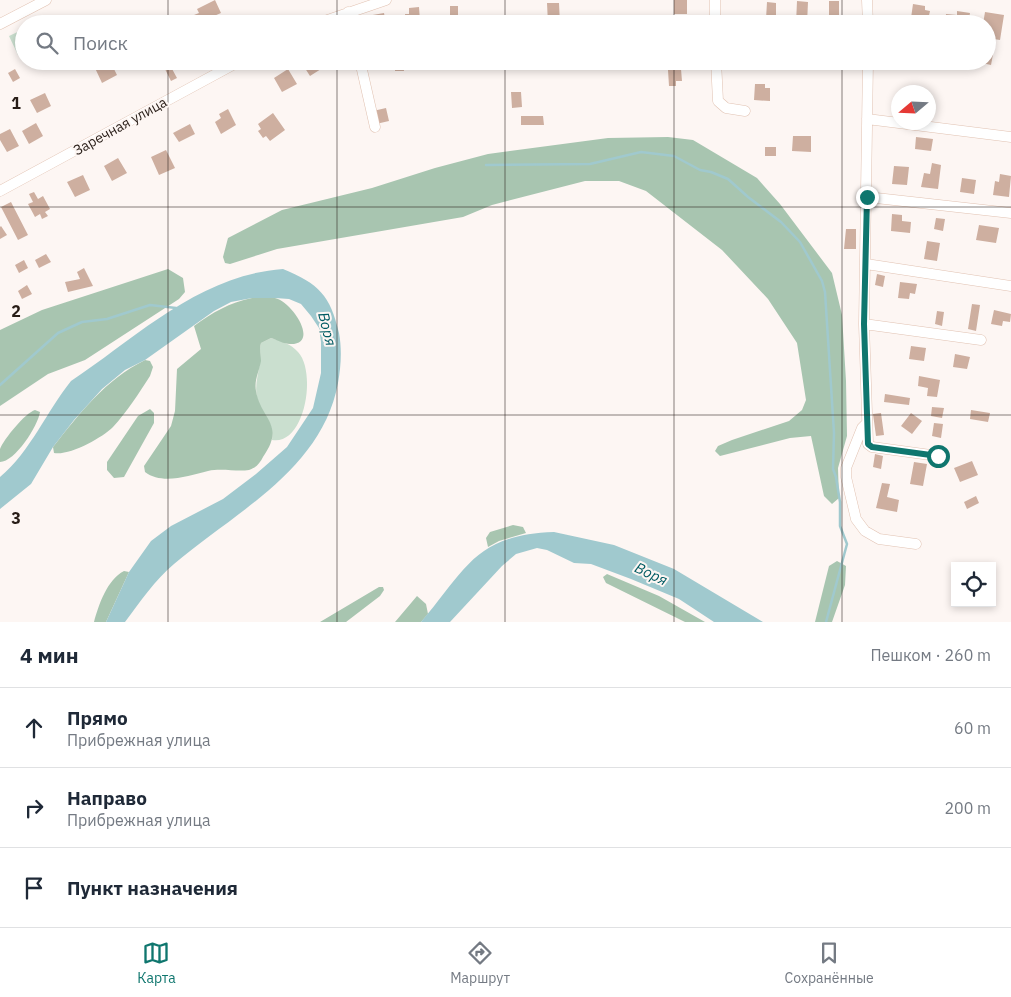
<!DOCTYPE html>
<html lang="ru">
<meta charset="utf-8">
<style>
body{margin:0;font-family:"IBM Plex Sans",sans-serif;background:#f6f6f7;color:#1f2937}
.controls{position:absolute;right:15px;bottom:15px;display:grid;overflow:hidden;border-radius:0px;box-shadow:0 2px 8px #0003}
.controls button{width:45px;height:45px;display:grid;place-items:center;padding:0;border:0;border-bottom:1px solid #e0e1e3;background:#fff;color:#1f2937;font:25px sans-serif}
.compass{position:absolute;left:891px;top:85px;width:45px;height:45px;border-radius:50%;background:#fff;box-shadow:0 2px 8px #0003;rotate:251deg}
.stop{position:absolute;width:15px;height:15px;margin:-11px;border:4px solid #0f766e;border-radius:50%;background:#fff}
.stop.end{background:#0f766e;border-color:#fff;box-shadow:0 1px 5px #0008}
.list{margin:0;padding:0;list-style:none}
h2{display:flex;justify-content:space-between;align-items:center;height:65px;margin:0;padding:0 20px;font-size:21px}
h2 small{font-size:16px;font-weight:400;color:#747a83}
.list li{display:grid;grid-template-columns:32px 1fr auto;gap:15px;align-items:center;box-sizing:border-box;height:80px;padding:0 20px;border-top:1px solid #e0e1e3}
.list b{display:block;font-size:19px;white-space:nowrap}
.list p{margin:0;font-size:16px;white-space:nowrap;color:#747a83}
.list em{font-size:16px;font-style:normal;color:#747a83}
.icon{flex:none;width:28px;height:28px;fill:none;stroke:currentColor;stroke-width:2;stroke-linecap:round;stroke-linejoin:round}
.map{position:relative;flex:none;width:1011px;height:622px;overflow:hidden}
.search{position:absolute;background:#fff;box-shadow:0 2px 8px #0003;left:15px;right:15px;top:15px;height:55px;display:flex;align-items:center;gap:12px;box-sizing:border-box;padding:0 18px;border-radius:28px;color:#747a83;font-size:19px}
.sheet{height:305px;background:#fff}
nav{display:flex;justify-content:space-around;align-items:center;box-sizing:border-box;height:70px;border-top:1px solid #e0e1e3;background:#fff;font-size:14px;color:#747a83}
nav a{display:grid;justify-items:center;gap:2px}
nav .on{color:#0f766e}
.map>svg:first-child{display:block}
</style>
<div class="map">
<svg width="1011" height="622" viewBox="0 0 1011 622">
<rect width="100%" height="100%" fill="#fdf6f3"/>
<path fill="#cadfcf" d="M 24,29 L 24,53 L 18,55 L 9,36 Z
M 271,338 C 281,341 291,344 298,352 C 317,372 305,446 272,440 C 274,421 264,419 259,404 C 253,389 258,377 260,362 C 261,355 259,349 261,343 Z"/>
<path fill="#a8c5b0" d="M 668,137 L 693,140 L 757,178 L 780,204 L 832,273 L 842,315 L 846,381 L 847,436 L 838,468 L 839,498 L 832,504 L 824,496 L 811,436 L 790,438 L 720,456 L 715,451 L 718,446 L 732,440 L 789,421 L 802,410 L 806,400 L 797,343 L 768,299 L 722,250 L 646,191 L 619,181 L 585,181 L 492,205 L 463,217 L 277,249 L 230,264 L 225,263 L 223,257 L 228,238 L 282,210 L 372,188 L 435,168 L 488,154 L 608,138 Z
M 168,269 L 183,278 L 185,292 L 179,299 L 85,360 L 48,374 L 0,406 L 0,330 L 42,310 Z
M 252,298 C 259,298 269,296 275,298 C 293,302 320,345 290,344 C 284,344 277,340 271,338 L 261,343 C 259,349 261,355 261,361 C 259,372 254,380 256,391 C 261,420 286,424 263,457 C 260,463 256,468 249,470 C 237,472 222,468 208,471 C 188,476 162,485 145,472 L 144,466 L 171,426 L 175,411 L 177,369 L 201,349 L 194,326 C 213,312 229,303 252,298 Z
M 145,360 L 150,361 L 153,367 L 150,376 C 139,393 127,412 113,427 C 102,438 69,456 54,453 L 53,447 C 80,413 105,380 145,360 Z
M 150,409 L 154,413 L 154,423 L 124,477 L 114,478 L 107,470 L 107,462 L 138,416 Z
M 35,410 L 40,412 C 38,426 15,462 0,462 C 0,458 0,453 0,449 C 4,439 25,413 35,410 Z
M 513,525 L 523,527 L 526,533 L 499,541 L 488,547 L 486,538 L 490,532 Z
M 837,561 L 846,566 L 845,585 L 832,622 L 815,622 L 829,566 Z
M 124,571 L 129,572 L 106,622 L 94,622 C 99,604 107,580 124,571 Z
M 607,574 L 659,596 L 705,622 L 685,622 L 606,583 L 603,577 Z
M 379,587 L 383,587 L 384,590 L 380,596 L 346,622 L 320,622 Z
M 417,596 L 426,604 L 428,614 L 421,622 L 395,622 Z"/>
<path fill="#a0c9ce" d="M 283,269 C 319,284 330,295 339,333 C 342,349 341,367 338,383 C 322,470 235,512 174,564 C 155,580 140,602 125,622 L 106,622 L 129,572 L 151,541 L 171,526 L 223,499 L 256,474 L 287,447 L 313,408 L 321,373 L 321,342 L 319,328 L 311,316 L 301,304 L 289,299 L 275,298 L 252,298 L 231,302 L 214,311 L 145,360 L 125,370 L 102,389 L 74,420 L 53,447 L 31,484 L 0,509 L 0,477 C 31,451 46,412 71,381 C 137,337 199,275 283,269 Z
M 554,532 L 614,545 L 674,569 L 763,622 L 714,622 L 679,599 L 631,579 L 591,564 L 574,563 L 547,550 L 537,548 L 516,554 L 502,566 L 450,622 L 421,622 C 467,568 475,535 554,532 Z"/>
<g fill="none" stroke-linecap="round" stroke-linejoin="round">
<path stroke="#a0c9ce" stroke-width="2.5" d="M 486,165 L 590,164 L 641,152 L 674,156 L 700,170 L 711,172 L 728,179 L 748,197 L 781,222 L 800,242 L 822,281 L 825,292 L 834,433 L 833,469 L 836,477 L 840,502 L 840,526 L 847,544 L 826,622
M 0,385 L 58,333 L 82,322 L 107,319 L 150,305 L 176,308"/>
</g>
<path fill="#ceafa0" d="M 215,0 L 221,13 L 214,16 L 217,21 L 212,24 L 198,24 L 194,15 L 199,13 L 197,9 Z
M 674,0 L 687,0 L 687,14 L 674,14 Z
M 797,1 L 808,2 L 807,24 L 796,24 Z
M 829,1 L 839,1 L 839,20 L 829,20 Z
M 767,2 L 776,3 L 776,19 L 766,19 Z
M 547,3 L 559,3 L 560,24 L 548,24 Z
M 913,4 L 925,6 L 925,10 L 930,11 L 928,20 L 911,18 Z
M 450,6 L 458,6 L 458,17 L 450,17 Z
M 419,7 L 420,21 L 415,21 L 416,24 L 406,24 L 405,14 L 409,14 L 409,8 Z
M 957,11 L 970,13 L 968,24 L 945,24 L 946,14 L 957,15 Z
M 985,12 L 1004,15 L 1000,40 L 987,38 L 987,24 L 983,24 Z
M 384,13 L 386,24 L 368,24 L 367,16 Z
M 185,19 L 187,24 L 176,24 Z
M 987,48 L 994,49 L 991,65 L 982,63 L 982,61 L 987,61 Z
M 110,61 L 117,75 L 102,83 L 95,68 Z
M 138,61 L 158,61 L 142,69 Z
M 316,61 L 321,69 L 310,76 L 301,62 Z
M 395,61 L 403,61 L 404,71 L 395,71 Z
M 455,61 L 469,61 L 469,66 L 455,66 Z
M 626,61 L 636,61 L 637,66 L 626,67 Z
M 171,67 L 177,78 L 171,81 L 165,69 Z
M 15,69 L 20,78 L 13,82 L 8,73 Z
M 288,69 L 297,84 L 282,92 L 274,78 Z
M 681,69 L 682,81 L 676,81 L 676,86 L 669,86 L 668,70 Z
M 755,84 L 765,84 L 765,88 L 770,88 L 770,101 L 754,100 Z
M 511,92 L 521,92 L 522,107 L 512,108 Z
M 45,93 L 51,106 L 37,113 L 30,100 Z
M 386,108 L 389,121 L 376,124 L 373,111 Z
M 228,109 L 236,125 L 221,134 L 215,122 L 221,118 L 219,114 Z
M 273,113 L 285,130 L 270,141 L 266,136 L 263,138 L 258,131 L 261,129 L 258,124 Z
M 521,116 L 543,116 L 544,125 L 521,125 Z
M 36,123 L 43,136 L 29,144 L 22,131 Z
M 190,124 L 195,134 L 179,142 L 173,133 Z
M 10,129 L 19,146 L 7,152 L 0,140 L 0,134 Z
M 793,136 L 811,136 L 811,152 L 792,151 Z
M 916,137 L 933,139 L 931,151 L 915,149 Z
M 765,147 L 776,147 L 776,156 L 765,156 Z
M 166,150 L 175,168 L 159,175 L 151,157 Z
M 118,158 L 127,173 L 112,181 L 104,166 Z
M 932,163 L 941,165 L 938,189 L 921,187 L 924,173 L 930,174 Z
M 894,166 L 909,167 L 907,185 L 892,184 Z
M 1000,174 L 1011,176 L 1009,197 L 993,195 L 995,181 L 999,182 Z
M 83,175 L 90,190 L 75,197 L 67,182 Z
M 962,178 L 976,180 L 974,194 L 960,192 Z
M 34,192 L 38,199 L 43,196 L 50,209 L 45,212 L 48,216 L 42,219 L 40,214 L 35,217 L 28,204 L 33,202 L 29,194 Z
M 11,202 L 28,235 L 18,240 L 1,207 Z
M 892,214 L 902,215 L 902,221 L 911,222 L 910,233 L 891,231 Z
M 936,218 L 945,219 L 943,231 L 934,229 Z
M 979,225 L 999,228 L 996,243 L 976,240 Z
M 1,226 L 7,235 L 0,239 L 0,227 Z
M 846,229 L 856,229 L 856,249 L 844,249 Z
M 927,241 L 940,243 L 937,261 L 924,259 Z
M 46,254 L 51,262 L 39,268 L 35,260 Z
M 24,260 L 28,268 L 19,273 L 15,265 Z
M 84,268 L 93,286 L 68,292 L 65,282 L 80,279 L 77,272 Z
M 877,274 L 885,276 L 883,287 L 875,285 Z
M 900,282 L 917,284 L 915,294 L 910,293 L 909,299 L 898,298 Z
M 27,285 L 32,294 L 22,299 L 18,291 Z
M 972,304 L 980,305 L 976,331 L 968,329 Z
M 994,310 L 1011,314 L 1010,322 L 1003,321 L 1002,326 L 991,324 Z
M 937,311 L 944,312 L 942,326 L 935,324 Z
M 911,346 L 926,348 L 924,361 L 909,359 Z
M 955,354 L 970,357 L 967,369 L 953,367 Z
M 919,376 L 940,380 L 937,397 L 927,396 L 928,388 L 918,386 Z
M 885,394 L 910,398 L 909,405 L 884,402 Z
M 932,407 L 944,408 L 942,418 L 931,416 Z
M 971,410 L 990,413 L 988,422 L 970,419 Z
M 881,413 L 884,435 L 876,436 L 873,414 Z
M 911,413 L 922,421 L 912,434 L 901,426 Z
M 934,423 L 943,424 L 941,438 L 932,436 Z
M 875,454 L 883,456 L 881,469 L 873,467 Z
M 972,461 L 978,475 L 960,482 L 954,468 Z
M 914,462 L 927,464 L 923,486 L 910,484 Z
M 882,483 L 890,484 L 887,497 L 899,500 L 897,512 L 876,508 Z
M 976,496 L 979,503 L 967,509 L 964,502 Z"/>
<g fill="none" stroke-linecap="round" stroke-linejoin="round">
<g stroke="#e1c2b2" stroke-width="11">
<path id="minor" d="M 715,0 L 715,24
M 867,0 L 868,24
M 348,12 L 351,24
M 0,24 L 46,0
M 316,24 L 386,0
M 360,61 L 375,127
M 716,61 L 718,101 L 726,108 L 745,111
M 868,61 L 864,324 L 868,444 L 872,447 L 938,456
M 867,119 L 1011,137
M 0,191 L 240,61
M 867,197 L 1011,213
M 866,264 L 1011,286
M 864,324 L 981,340
M 866,424 L 862,428 L 846,468 L 846,477 L 856,519 L 865,531 L 879,539 L 916,544"/>
</g>
<use href="#minor" stroke="#fff" stroke-width="10"/>
</g>
<g fill="none" stroke-linecap="round" stroke-linejoin="round">
<path stroke="#0f766e" stroke-width="6" d="M 867,197 L 864,324 L 868,444 L 872,447 L 938,456"/>
</g>
<path fill="none" stroke="#271c16" stroke-width="1" stroke-opacity="0.55" d="M 168,0 L 168,24M 337,0 L 337,24M 505,0 L 505,24M 674,0 L 674,24M 842,0 L 842,24M 168,61 L 168,622M 337,61 L 337,622M 505,61 L 505,622M 674,61 L 674,622M 842,61 L 842,622M 0,207 L 1011,207M 0,415 L 1011,415"/>
<g text-anchor="middle" stroke-width="4" stroke-linejoin="round" paint-order="stroke">
<g font-size="14" fill="#271c16" stroke="#fdf6f3">
<text transform="translate(120 126) rotate(-29)" y="5">Заречная улица</text>
</g>
<g font-size="15" font-style="italic" fill="#005b63" stroke="#fdf6f3">
<text transform="translate(327 329) rotate(76)" y="5">Воря</text>
<text transform="translate(651 574) rotate(25)" y="5">Воря</text>
</g>
</g>
<g font-size="16" text-anchor="middle" font-weight="bold" fill="#271c16" stroke="#fdf6f3" stroke-width="4" stroke-linejoin="round" paint-order="stroke">
<text x="16" y="109">1</text>
<text x="16" y="317">2</text>
<text x="16" y="524">3</text>
</g>
</svg>
<div class="controls">
<button><svg class="icon" aria-label="locate" viewBox="0 0 24 24"><circle cx="12" cy="12" r="6"/><path d="M12 2v4M12 18v4M2 12h4M18 12h4"/></svg></button>
</div>
<svg class="compass" viewBox="-18 -18 36 36"><path d="M0-13l5 13h-10z" fill="#e53935"/><path d="M0 13l5-13h-10z" fill="#747a83"/></svg>
<div class="stop" style="left:938px;top:456px"></div>
<div class="stop end" style="left:867px;top:197px"></div>
<div class="search"><svg class="icon" aria-label="search" viewBox="0 0 24 24"><circle cx="10" cy="10" r="6"/><path d="M15 15l6 6"/></svg>Поиск</div>
</div>
<section class="sheet">
<h2>4 мин<small>Пешком · 260 m</small></h2>
<ul class="list">
<li><svg class="icon" aria-label="ahead" viewBox="0 0 24 24"><path d="M12 20V5M6 11l6-6 6 6"/></svg><div><b>Прямо</b><p>Прибрежная улица</p></div><em>60 m</em></li>
<li><svg class="icon" aria-label="right" viewBox="0 0 24 24"><path d="M7 20v-9h11M14 6l5 5-5 5"/></svg><div><b>Направо</b><p>Прибрежная улица</p></div><em>200 m</em></li>
<li><svg class="icon" aria-label="arrive" viewBox="0 0 24 24"><path d="M6 21V4h12l-3 4 3 4H6"/></svg><div><b>Пункт назначения</b></div></li>
</ul>
</section>
<nav>
<a class="on"><svg class="icon" aria-label="map" viewBox="0 0 24 24"><path d="M3 6l6-2 6 2 6-2v14l-6 2-6-2-6 2zM9 4v14M15 6v14"/></svg>Карта</a>
<a><svg class="icon" aria-label="directions" viewBox="0 0 24 24"><path d="M12 3l9 9-9 9-9-9zM9 14v-3h6M13 9l2 2-2 2"/></svg>Маршрут</a>
<a><svg class="icon" aria-label="saved" viewBox="0 0 24 24"><path d="M7 4h10v16l-5-4-5 4z"/></svg>Сохранённые</a>
</nav>
